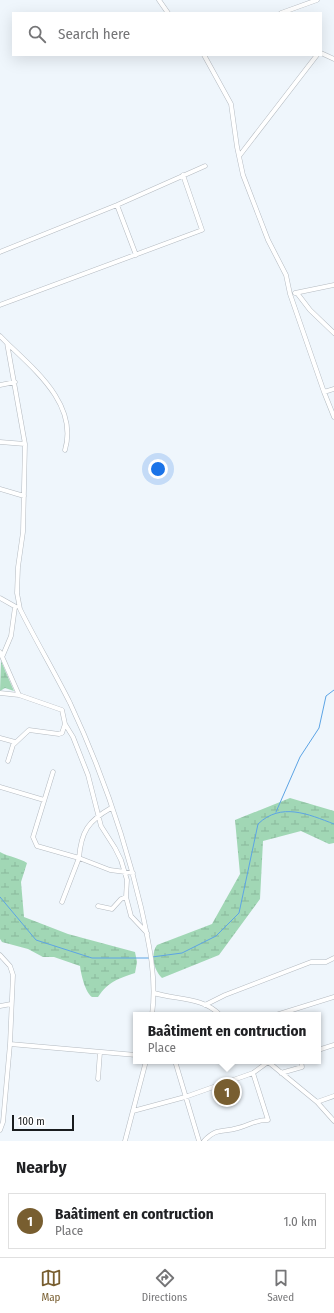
<!DOCTYPE html>
<meta charset="utf-8">
<style>
body{margin:0;font-family:"Fira Sans Condensed",sans-serif;background:#f2f2f2;color:#202124}
.scale{position:absolute;left:12px;bottom:10px;width:62px;box-sizing:border-box;padding-left:4px;border:2px solid #191c1e;border-top:0;font-size:11px;line-height:14px;white-space:nowrap;color:#191c1e;-webkit-text-stroke:3px #fff;paint-order:stroke}
.you{position:absolute;left:158px;top:469px;width:14px;height:14px;margin:-10px;border:3px solid #fff;border-radius:50%;background:#1a73e8;box-shadow:0 0 0 6px #1a73e833}
.badge{display:grid;place-items:center;width:26px;height:26px;border-radius:50%;background:#785e30;color:#fff;font-size:13px;font-weight:700}
.pin{position:absolute;translate:-50% -50%;border:2px solid #fff;box-shadow:0 1px 4px #0006}
.popup{position:absolute;left:133px;top:1012px;width:188px;height:52px;box-sizing:border-box;display:grid;place-content:center;border-radius:0px;background:#fff;filter:drop-shadow(0 1px 3px #0005);font-size:13px;white-space:nowrap;color:#757577}
.popup b{font-size:15px;color:#202124}
.popup::after{content:'';position:absolute;left:50%;top:100%;margin-left:-8px;border:8px solid transparent;border-top-color:#fff}
.list{margin:0;padding:0;list-style:none}
h2{display:flex;justify-content:space-between;align-items:center;height:52px;margin:0;padding:0 16px;font-size:17px}
h2 small{font-size:13px;font-weight:400;color:#757577}
.list li{display:grid;grid-template-columns:26px 1fr auto;gap:12px;align-items:center;box-sizing:border-box;height:56px;margin:0 8px 8px;padding:0 8px;border:1px solid #e0e0e0;border-radius:0px}
.list b{display:block;font-size:15px;white-space:nowrap}
.list p{margin:0;font-size:13px;white-space:nowrap;color:#757577}
.list em{font-size:13px;font-style:normal;color:#757577}
.icon{flex:none;width:22px;height:22px;fill:none;stroke:currentColor;stroke-width:2;stroke-linecap:round;stroke-linejoin:round}
.map{position:relative;flex:none;width:334px;height:1141px;overflow:hidden}
.search{position:absolute;background:#fff;box-shadow:0 4px 16px #0002;left:12px;right:12px;top:12px;height:44px;display:flex;align-items:center;gap:10px;box-sizing:border-box;padding:0 14px;border-radius:0px;color:#757577;font-size:15px}
.sheet{height:116px;background:#fff}
nav{display:flex;justify-content:space-around;align-items:center;box-sizing:border-box;height:56px;border-top:1px solid #e0e0e0;background:#fff;font-size:11px;color:#757577}
nav a{display:grid;justify-items:center;gap:2px}
nav .on{color:#785e30}
.map>svg:first-child{display:block}
</style>
<div class="map">
<svg width="334" height="1141" viewBox="0 0 334 1141">
<defs>
<pattern id="wetland-marsh" width="20" height="14" patternUnits="userSpaceOnUse"><rect width="20" height="14" fill="#a1d7b5"/><path d="M1 5h8M5 5V1M11 12h8M15 12V8" fill="none" stroke="#8ab89b"/></pattern>
</defs>
<rect width="100%" height="100%" fill="#eff6fc"/>
<path fill="url(#wetland-marsh)" d="M 1,661 L 14,691 L 5,688 L 0,691 Z
M 290,798 L 334,811 L 334,843 L 329,844 L 301,831 L 263,841 L 260,899 L 219,955 L 162,978 C 154,970 150,955 157,945 L 212,924 L 240,874 L 235,820 Z
M 0,852 C 9,857 20,858 27,863 L 21,882 L 24,917 L 68,934 L 135,952 L 137,962 L 135,973 C 118,979 109,981 98,997 L 92,997 C 85,992 81,974 80,966 L 54,957 L 43,957 L 28,949 L 2,942 L 0,939 Z"/>
<g fill="none" stroke-linecap="round" stroke-linejoin="round">
<path stroke="#5ca4e5" stroke-width="1" d="M 276,812 L 300,757 L 319,728 L 326,696 L 334,690
M 0,897 L 36,940 L 92,958 L 149,958
M 152,957 L 182,953 L 216,936 L 239,913 L 258,824 C 281,802 308,814 334,824"/>
<g stroke="#b4bac0" stroke-width="5">
<path id="minor" d="M 159,0 L 168,13
M 281,13 L 317,0
M 321,53 L 334,59
M 204,55 L 231,104 L 237,147 L 243,175 L 268,240 L 286,275 L 290,294 L 324,392 L 334,389
M 240,155 L 317,55
M 117,205 L 136,255
M 0,252 L 117,205 L 205,166
M 295,293 L 334,285
M 297,293 L 310,310 L 334,333
M 0,305 L 202,230 L 183,175
M 0,336 L 7,343 L 25,444 L 23,532 L 18,567 L 17,593 L 20,609 C 36,641 54,671 70,703 C 100,767 125,839 141,907 C 149,943 157,978 152,1015
M 7,343 C 36,371 78,405 65,450
M 0,385 L 15,382
M 324,392 L 334,417
M 0,442 L 25,444
M 0,489 L 24,496
M 0,598 L 16,607
M 0,652 L 19,695 L 62,710 L 65,724 L 73,737 L 88,775 L 101,826 L 115,848 L 121,860 L 127,880 L 126,897 L 131,916 L 147,933
M 3,655 L 11,636 L 15,607
M 0,693 L 19,695
M 0,738 L 15,742
M 8,761 L 13,745 L 29,730 L 59,734 L 62,733 L 65,724
M 53,772 L 33,837 L 37,846 L 79,858 L 62,902
M 0,787 L 44,800
M 111,808 C 88,821 81,832 79,858 L 110,870 L 133,873
M 98,906 L 112,909 L 121,899 L 126,897
M 0,955 L 10,966 L 13,975 L 10,1044 L 3,1122 L 0,1130
M 154,993 C 177,1000 203,997 220,1015
M 205,1005 L 225,995 L 311,962 L 326,962 L 334,958
M 0,1006 L 11,1004
M 276,1015 L 334,997
M 10,1044 L 136,1055
M 318,1050 L 334,1045
M 175,1061 L 199,1141
M 267,1061 L 317,1102 L 334,1121
M 281,1073 L 302,1067 L 301,1061
M 98,1079 L 100,1052
M 317,1102 L 334,1096
M 133,1111 L 185,1097 L 253,1073 L 268,1062
M 125,1141 L 146,1061
M 204,1141 C 217,1127 222,1133 238,1128 C 250,1125 254,1120 268,1120 L 253,1073"/>
</g>
<use href="#minor" stroke="#fff" stroke-width="4"/>
</g>
</svg>
<div class="scale">100 m</div>
<div class="you"></div>
<div class="pin badge" style="left:227px;top:1092px">1</div>
<div class="popup"><b>Baâtiment en contruction</b>Place</div>
<div class="search"><svg class="icon" aria-label="search" viewBox="0 0 24 24"><circle cx="10" cy="10" r="6"/><path d="M15 15l6 6"/></svg>Search here</div>
</div>
<section class="sheet">
<h2>Nearby<small></small></h2>
<ul class="list">
<li><span class="badge">1</span><div><b>Baâtiment en contruction</b><p>Place</p></div><em>1.0 km</em></li>
</ul>
</section>
<nav>
<a class="on"><svg class="icon" aria-label="map" viewBox="0 0 24 24"><path d="M3 6l6-2 6 2 6-2v14l-6 2-6-2-6 2zM9 4v14M15 6v14"/></svg>Map</a>
<a><svg class="icon" aria-label="directions" viewBox="0 0 24 24"><path d="M12 3l9 9-9 9-9-9zM9 14v-3h6M13 9l2 2-2 2"/></svg>Directions</a>
<a><svg class="icon" aria-label="saved" viewBox="0 0 24 24"><path d="M7 4h10v16l-5-4-5 4z"/></svg>Saved</a>
</nav>
